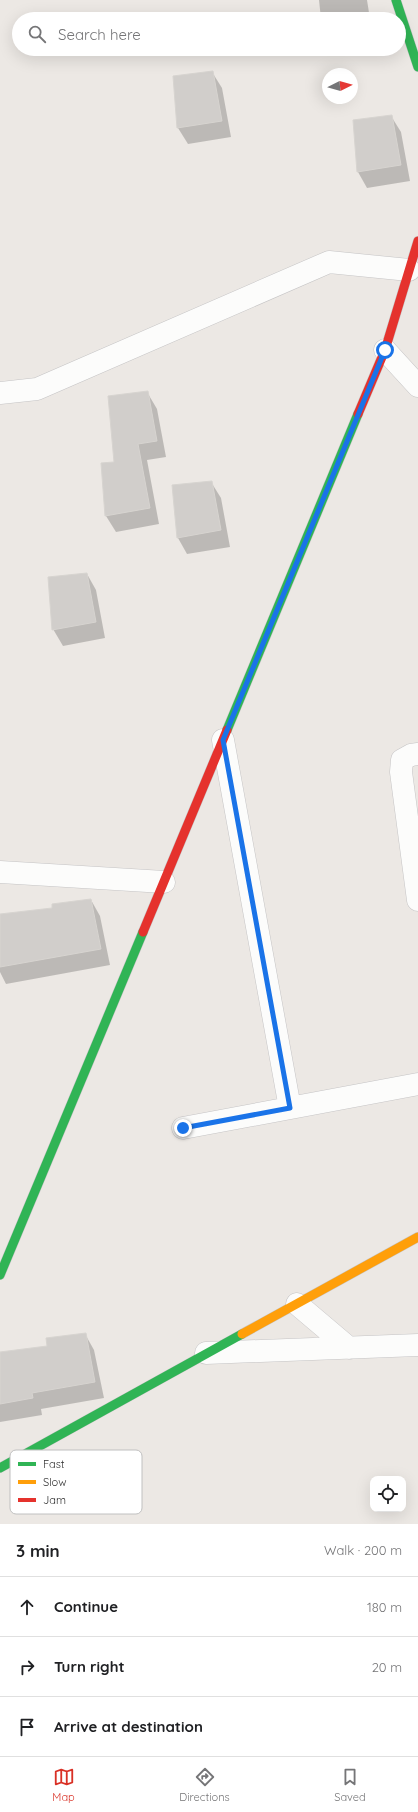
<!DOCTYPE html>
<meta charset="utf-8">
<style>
body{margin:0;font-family:Quicksand,sans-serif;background:#f2f2f2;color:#202124}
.controls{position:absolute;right:12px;bottom:12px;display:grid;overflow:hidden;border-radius:8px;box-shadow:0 4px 16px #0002}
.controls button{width:36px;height:36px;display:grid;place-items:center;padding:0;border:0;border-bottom:1px solid #e0e0e0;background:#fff;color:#202124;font:20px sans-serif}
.compass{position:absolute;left:322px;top:68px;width:36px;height:36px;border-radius:50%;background:#fff;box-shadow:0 4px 16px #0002;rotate:85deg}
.stop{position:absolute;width:12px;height:12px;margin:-9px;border:3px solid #1a73e8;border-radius:50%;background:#fff}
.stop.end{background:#1a73e8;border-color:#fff;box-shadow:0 1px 4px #0008}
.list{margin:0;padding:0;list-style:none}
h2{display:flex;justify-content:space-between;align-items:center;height:52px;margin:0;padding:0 16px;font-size:17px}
h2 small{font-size:13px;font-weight:400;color:#757577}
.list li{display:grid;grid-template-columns:26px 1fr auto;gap:12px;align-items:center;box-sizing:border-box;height:60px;padding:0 16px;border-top:1px solid #e0e0e0}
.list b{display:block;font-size:15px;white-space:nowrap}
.list em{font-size:13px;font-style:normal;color:#757577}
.icon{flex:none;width:22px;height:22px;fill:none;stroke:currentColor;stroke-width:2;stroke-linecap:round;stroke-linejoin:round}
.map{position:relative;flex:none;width:418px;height:1524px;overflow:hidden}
.search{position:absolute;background:#fff;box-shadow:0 4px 16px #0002;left:12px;right:12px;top:12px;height:44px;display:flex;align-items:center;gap:10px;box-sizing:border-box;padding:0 14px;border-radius:22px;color:#757577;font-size:15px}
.sheet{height:232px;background:#fff}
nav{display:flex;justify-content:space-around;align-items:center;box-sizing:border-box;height:56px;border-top:1px solid #e0e0e0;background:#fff;font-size:11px;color:#757577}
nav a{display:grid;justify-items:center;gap:2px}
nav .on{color:#d93025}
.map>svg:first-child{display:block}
</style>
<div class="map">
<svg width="418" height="1524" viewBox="0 0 418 1524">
<rect width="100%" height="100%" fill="#ece8e4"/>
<path fill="#0003" d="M 319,0 L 367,0 L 370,19 L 321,19 Z
M 212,72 L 222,88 L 231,137 L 188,144 L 178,128 Z
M 391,116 L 401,132 L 410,181 L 367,188 L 358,172 L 354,121 Z
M 147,392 L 157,409 L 166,457 L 147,460 L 159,524 L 116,532 L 106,516 L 115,463 Z
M 211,482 L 221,498 L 230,547 L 187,554 L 178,538 L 173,486 Z
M 87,574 L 96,590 L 105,638 L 63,646 L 53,629 Z
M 91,900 L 100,916 L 110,965 L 6,984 L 0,972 L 0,915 L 54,909 Z
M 85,1334 L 94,1350 L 104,1398 L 41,1409 L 42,1415 L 0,1422 L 0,1353 L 48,1347 Z"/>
<path fill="#d1cecb" stroke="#d7d4d0" d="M 213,71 L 222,121 L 177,128 L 173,76 Z
M 392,115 L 401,165 L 357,172 L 353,120 Z
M 148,391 L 157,441 L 138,444 L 150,508 L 105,516 L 101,463 L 114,462 L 108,396 Z
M 212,481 L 221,530 L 177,538 L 172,485 Z
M 87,573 L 96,622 L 52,630 L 48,577 Z
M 91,899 L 101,949 L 0,967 L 0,914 L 52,908 L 52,904 Z
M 86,1333 L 95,1382 L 32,1393 L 33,1398 L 0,1404 L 0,1352 L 47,1346 L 46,1338 Z"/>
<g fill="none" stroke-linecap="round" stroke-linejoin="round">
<g stroke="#c5c4c5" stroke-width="23">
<path id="street" d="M 385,350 L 418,386
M 0,393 L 37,389 L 329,262 L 409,270
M 223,740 L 290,1108
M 418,754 L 411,755 L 402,760 L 401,772 L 418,900
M 0,872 L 164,882
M 183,1128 L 418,1084
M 297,1304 L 349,1348
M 206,1353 L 418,1345"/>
</g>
<g stroke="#c5c4c5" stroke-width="10">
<path id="fast" d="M 396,0 L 418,67
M 227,730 L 358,414
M 0,1275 L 143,932
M 0,1468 L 242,1334"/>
</g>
<g stroke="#c5c4c5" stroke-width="10">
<path id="slow" d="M 242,1334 L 418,1237"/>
</g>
<g stroke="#c5c4c5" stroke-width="10">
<path id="jam" d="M 358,414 L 385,350 L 418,241
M 143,932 L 227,730"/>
</g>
<use href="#street" stroke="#fcfcfb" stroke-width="22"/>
<use href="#fast" stroke="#30b455" stroke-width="9"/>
<use href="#slow" stroke="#ff9f0a" stroke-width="9"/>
<use href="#jam" stroke="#e5322d" stroke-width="9"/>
</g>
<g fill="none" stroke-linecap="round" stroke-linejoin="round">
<path stroke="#1a73e8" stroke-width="5" d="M 183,1128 L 290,1108 L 223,740 L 385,350"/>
</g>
<rect x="10" y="1450" width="132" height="64" rx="6" fill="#fff" stroke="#c0c0c0" stroke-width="1"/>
<rect x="18" y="1462" width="18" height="4" fill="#30b455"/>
<rect x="18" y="1480" width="18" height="4" fill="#ff9f0a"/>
<rect x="18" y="1498" width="18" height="4" fill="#e5322d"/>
<g font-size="11" fill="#2e2e2e">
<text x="43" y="1468">Fast</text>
<text x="43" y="1486">Slow</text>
<text x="43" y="1504">Jam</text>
</g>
</svg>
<div class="controls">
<button><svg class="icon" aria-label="locate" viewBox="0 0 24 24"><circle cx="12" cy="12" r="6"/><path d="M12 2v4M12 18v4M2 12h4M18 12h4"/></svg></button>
</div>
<svg class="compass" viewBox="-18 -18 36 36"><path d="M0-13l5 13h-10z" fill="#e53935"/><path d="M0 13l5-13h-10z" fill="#757577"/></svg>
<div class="stop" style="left:385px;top:350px"></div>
<div class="stop end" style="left:183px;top:1128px"></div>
<div class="search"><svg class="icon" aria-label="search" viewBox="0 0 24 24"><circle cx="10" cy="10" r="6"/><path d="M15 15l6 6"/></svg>Search here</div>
</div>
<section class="sheet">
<h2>3 min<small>Walk · 200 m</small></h2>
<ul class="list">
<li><svg class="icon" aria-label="ahead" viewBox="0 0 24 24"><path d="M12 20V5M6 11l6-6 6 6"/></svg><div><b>Continue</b></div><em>180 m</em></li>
<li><svg class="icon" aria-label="right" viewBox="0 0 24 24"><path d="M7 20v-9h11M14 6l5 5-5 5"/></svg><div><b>Turn right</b></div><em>20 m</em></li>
<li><svg class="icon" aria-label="arrive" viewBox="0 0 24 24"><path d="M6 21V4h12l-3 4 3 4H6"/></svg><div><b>Arrive at destination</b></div></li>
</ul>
</section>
<nav>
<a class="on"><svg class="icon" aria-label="map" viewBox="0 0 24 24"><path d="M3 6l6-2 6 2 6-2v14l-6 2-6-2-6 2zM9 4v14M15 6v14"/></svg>Map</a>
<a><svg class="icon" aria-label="directions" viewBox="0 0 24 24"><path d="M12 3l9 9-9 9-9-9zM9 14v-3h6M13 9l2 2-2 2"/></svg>Directions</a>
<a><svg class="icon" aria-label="saved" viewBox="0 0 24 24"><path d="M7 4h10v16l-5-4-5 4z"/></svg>Saved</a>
</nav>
